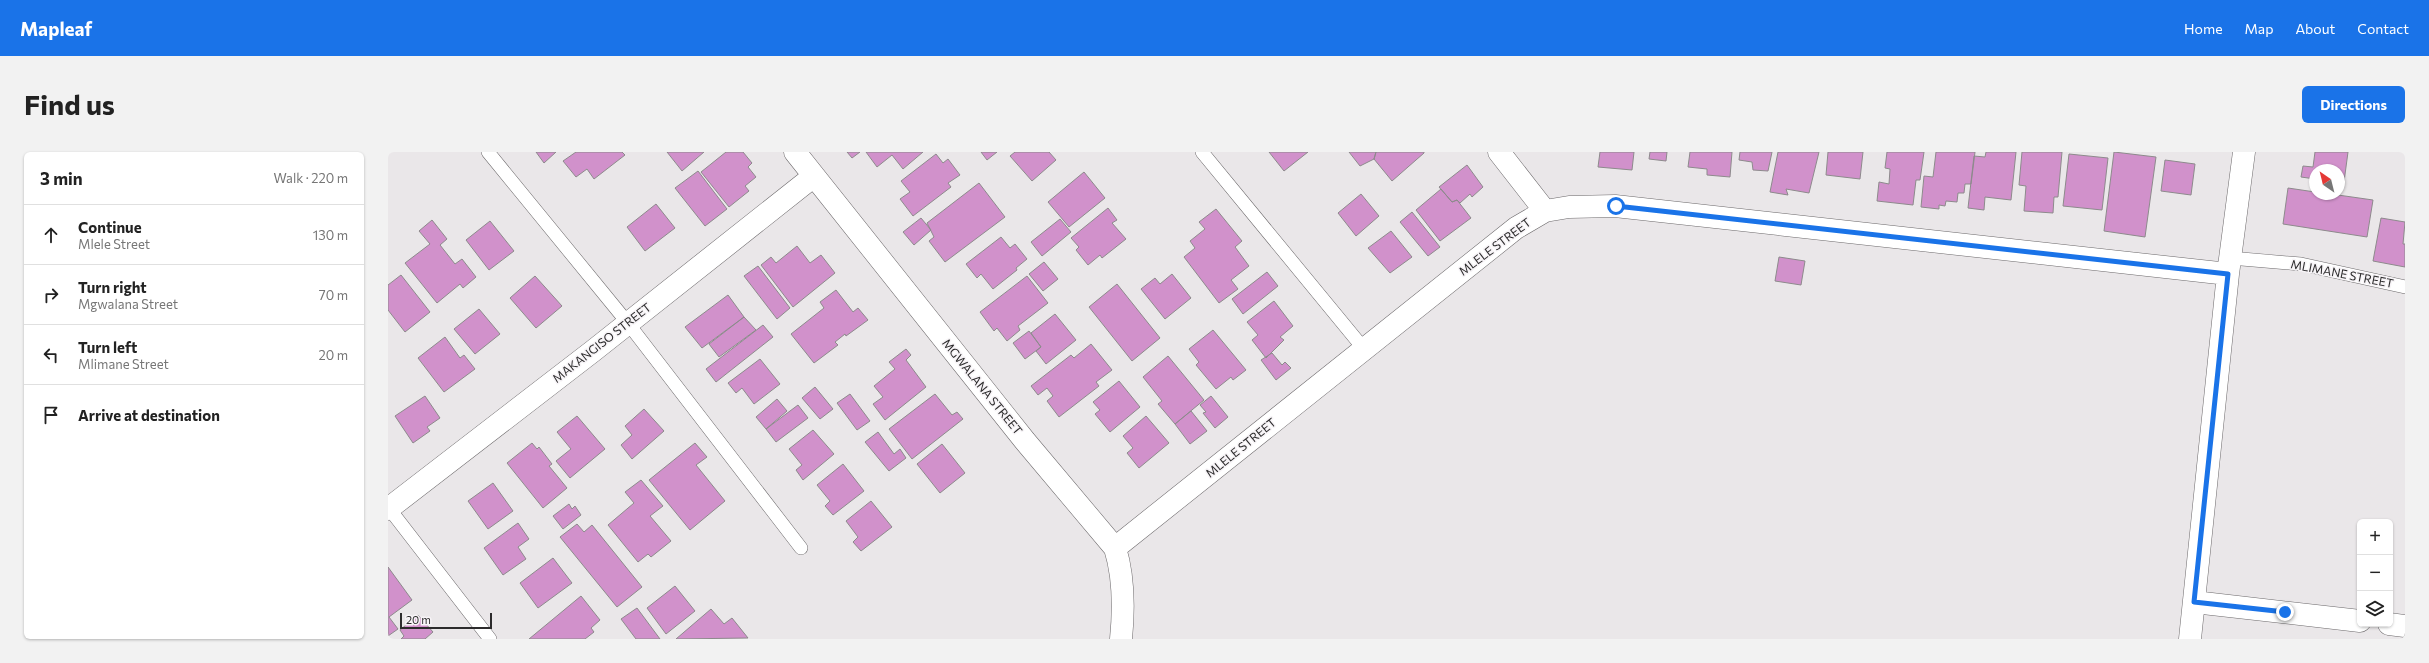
<!DOCTYPE html>
<meta charset="utf-8">
<style>
body{margin:0;font-family:Commissioner,sans-serif;background:#f2f2f2;color:#222}
.controls{position:absolute;right:12px;bottom:12px;display:grid;overflow:hidden;border-radius:6px;box-shadow:0 1px 3px #0004}
.controls button{width:36px;height:36px;display:grid;place-items:center;padding:0;border:0;border-bottom:1px solid #e0e0e0;background:#fff;color:#222;font:20px sans-serif}
.compass{position:absolute;left:1921px;top:12px;width:36px;height:36px;border-radius:50%;background:#fff;box-shadow:0 1px 3px #0004;rotate:325deg}
.scale{position:absolute;left:12px;bottom:10px;width:92px;box-sizing:border-box;padding-left:4px;border:2px solid #2c2b2c;border-top:0;font-size:11px;line-height:14px;white-space:nowrap;color:#2c2b2c;-webkit-text-stroke:3px #f7f4f7;paint-order:stroke}
.stop{position:absolute;width:12px;height:12px;margin:-9px;border:3px solid #1a73e8;border-radius:50%;background:#fff}
.stop.end{background:#1a73e8;border-color:#fff;box-shadow:0 1px 4px #0008}
.list{margin:0;padding:0;list-style:none}
h2{display:flex;justify-content:space-between;align-items:center;height:52px;margin:0;padding:0 16px;font-size:17px}
h2 small{font-size:13px;font-weight:400;color:#767676}
.list li{display:grid;grid-template-columns:26px 1fr auto;gap:12px;align-items:center;box-sizing:border-box;height:60px;padding:0 16px;border-top:1px solid #e0e0e0}
.list b{display:block;font-size:15px;white-space:nowrap}
.list p{margin:0;font-size:13px;white-space:nowrap;color:#767676}
.list em{font-size:13px;font-style:normal;color:#767676}
.icon{flex:none;width:22px;height:22px;fill:none;stroke:currentColor;stroke-width:2;stroke-linecap:round;stroke-linejoin:round}
.map{position:relative;flex:none;width:2017px;height:487px;overflow:hidden;border-radius:6px}
header{display:flex;align-items:center;gap:24px;box-sizing:border-box;height:56px;padding:0 20px;background:#1a73e8;color:#fff}
header strong{font-size:19px}
nav{display:flex;gap:22px;margin-inline-start:auto;font-size:14px}
.intro{display:flex;align-items:center;justify-content:space-between;box-sizing:border-box;height:96px;padding:0 24px}
h1{margin:0;font-size:28px}
.button{padding:10px 18px;border-radius:6px;background:#1a73e8;color:#fff;font-size:14px;font-weight:700}
main{display:flex;gap:24px;padding:0 24px}
aside{flex:1;background:#fff;border-radius:6px;box-shadow:0 1px 3px #0004}
.map>svg:first-child{display:block}
</style>
<header>
<strong>Mapleaf</strong>
<nav><a>Home</a><a>Map</a><a>About</a><a>Contact</a></nav>
</header>
<div class="intro"><h1>Find us</h1><a class="button">Directions</a></div>
<main>
<aside>
<h2>3 min<small>Walk · 220 m</small></h2>
<ul class="list">
<li><svg class="icon" aria-label="ahead" viewBox="0 0 24 24"><path d="M12 20V5M6 11l6-6 6 6"/></svg><div><b>Continue</b><p>Mlele Street</p></div><em>130 m</em></li>
<li><svg class="icon" aria-label="right" viewBox="0 0 24 24"><path d="M7 20v-9h11M14 6l5 5-5 5"/></svg><div><b>Turn right</b><p>Mgwalana Street</p></div><em>70 m</em></li>
<li><svg class="icon" aria-label="left" viewBox="0 0 24 24"><path d="M17 20v-9H6M10 6l-5 5 5 5"/></svg><div><b>Turn left</b><p>Mlimane Street</p></div><em>20 m</em></li>
<li><svg class="icon" aria-label="arrive" viewBox="0 0 24 24"><path d="M6 21V4h12l-3 4 3 4H6"/></svg><div><b>Arrive at destination</b></div></li>
</ul>
</aside>
<div class="map">
<svg width="2017" height="487" viewBox="0 0 2017 487">
<rect width="100%" height="100%" fill="#eae7e9"/>
<path fill="#d191cb" stroke="#8d8a8c" d="M 148,0 L 168,0 L 156,11 Z
M 188,0 L 234,0 L 237,3 L 206,27 L 199,17 L 188,25 L 175,9 Z
M 279,0 L 316,0 L 294,19 Z
M 338,0 L 355,0 L 364,11 L 360,15 L 368,25 L 357,34 L 361,39 L 341,55 L 313,20 Z
M 459,0 L 472,0 L 464,6 Z
M 478,0 L 535,0 L 515,17 L 504,3 L 489,15 Z
M 593,0 L 609,0 L 599,8 Z
M 627,0 L 661,0 L 668,8 L 644,29 L 622,4 Z
M 881,0 L 920,0 L 896,19 Z
M 961,0 L 988,0 L 986,7 L 972,14 Z
M 988,0 L 1036,0 L 1036,1 L 1004,29 L 986,7 Z
M 1212,0 L 1246,0 L 1244,18 L 1210,15 Z
M 1262,0 L 1279,0 L 1278,9 L 1261,7 Z
M 1302,0 L 1344,0 L 1342,25 L 1319,23 L 1319,17 L 1300,15 Z
M 1352,0 L 1384,0 L 1380,19 L 1365,18 L 1364,10 L 1351,8 Z
M 1390,0 L 1431,0 L 1421,41 L 1398,37 L 1400,43 L 1382,40 Z
M 1440,0 L 1475,0 L 1472,27 L 1438,23 Z
M 1499,0 L 1536,0 L 1532,28 L 1528,28 L 1525,53 L 1489,49 L 1491,30 L 1501,32 L 1502,17 L 1497,16 Z
M 1548,0 L 1587,0 L 1583,32 L 1577,32 L 1576,41 L 1570,41 L 1569,50 L 1558,49 L 1557,54 L 1551,53 L 1551,57 L 1533,55 L 1536,24 L 1545,25 Z
M 1598,0 L 1628,0 L 1623,48 L 1597,45 L 1596,58 L 1580,56 L 1586,4 L 1597,5 Z
M 1634,0 L 1674,0 L 1670,45 L 1666,45 L 1665,61 L 1636,59 L 1638,34 L 1631,33 Z
M 1726,0 L 1768,5 L 1757,85 L 1716,79 Z
M 1927,0 L 1960,0 L 1956,30 L 1951,29 L 1951,18 L 1927,18 L 1927,27 L 1913,25 L 1915,14 L 1925,15 Z
M 548,2 L 555,11 L 560,7 L 572,23 L 560,31 L 563,35 L 525,64 L 512,47 L 522,40 L 513,29 Z
M 1681,2 L 1720,6 L 1714,58 L 1675,54 Z
M 1777,8 L 1807,12 L 1803,43 L 1773,39 Z
M 1079,13 L 1095,35 L 1084,45 L 1082,42 L 1072,51 L 1069,48 L 1064,50 L 1051,35 Z
M 310,19 L 339,57 L 317,74 L 287,36 Z
M 696,20 L 717,46 L 681,75 L 660,50 Z
M 591,31 L 617,65 L 557,110 L 541,89 L 546,85 L 539,71 Z
M 1900,36 L 1927,40 L 1927,42 L 1943,42 L 1985,48 L 1979,85 L 1895,72 Z
M 1053,37 L 1064,50 L 1069,48 L 1083,66 L 1052,89 L 1028,58 Z
M 973,42 L 991,64 L 968,84 L 950,61 Z
M 268,52 L 287,76 L 257,99 L 239,75 Z
M 720,56 L 729,68 L 724,71 L 738,87 L 714,106 L 712,103 L 700,113 L 688,98 L 691,95 L 683,86 Z
M 828,57 L 854,89 L 847,95 L 861,114 L 843,128 L 850,137 L 831,151 L 796,105 L 807,96 L 802,89 L 817,77 L 811,70 Z
M 1024,60 L 1052,95 L 1040,104 L 1012,70 Z
M 533,66 L 543,78 L 526,93 L 515,80 Z
M 1993,66 L 2017,70 L 2015,92 L 2017,92 L 2017,115 L 1985,109 Z
M 672,67 L 683,80 L 654,104 L 643,90 Z
M 44,68 L 59,87 L 52,93 L 67,112 L 74,107 L 88,125 L 75,136 L 72,132 L 49,151 L 17,111 L 42,92 L 31,79 Z
M 102,69 L 126,99 L 101,118 L 78,88 Z
M 1003,79 L 1024,105 L 1002,121 L 980,96 Z
M 613,85 L 622,96 L 627,92 L 639,107 L 628,116 L 629,118 L 605,137 L 593,122 L 589,126 L 578,112 Z
M 409,94 L 422,111 L 433,103 L 447,121 L 405,155 L 373,113 L 383,105 L 388,111 Z
M 1391,105 L 1417,109 L 1413,133 L 1387,129 Z
M 656,110 L 670,127 L 655,139 L 641,122 Z
M 370,114 L 402,156 L 389,167 L 356,124 Z
M 879,120 L 890,134 L 855,162 L 844,147 Z
M 784,122 L 803,146 L 777,167 L 753,137 L 767,126 L 772,132 Z
M 13,123 L 42,160 L 17,180 L 0,158 L 0,133 Z
M 147,124 L 174,154 L 148,176 L 122,146 Z
M 639,124 L 660,151 L 630,174 L 632,178 L 619,189 L 609,176 L 606,179 L 592,160 Z
M 729,132 L 772,186 L 744,209 L 701,155 Z
M 448,138 L 465,160 L 470,156 L 480,168 L 458,184 L 457,182 L 447,190 L 450,193 L 426,211 L 403,182 L 436,156 L 432,150 Z
M 340,143 L 356,165 L 314,196 L 297,175 Z
M 886,149 L 905,174 L 892,185 L 896,188 L 878,206 L 864,188 L 870,183 L 859,170 Z
M 91,157 L 112,182 L 87,202 L 66,177 Z
M 667,162 L 688,188 L 658,212 L 648,199 L 653,195 L 643,181 Z
M 356,165 L 368,178 L 331,205 L 321,192 Z
M 375,173 L 385,185 L 328,230 L 318,217 Z
M 825,178 L 858,218 L 845,228 L 843,225 L 828,237 L 808,213 L 811,210 L 801,197 Z
M 641,179 L 653,195 L 637,207 L 625,191 Z
M 57,185 L 72,206 L 76,203 L 87,217 L 56,240 L 30,206 Z
M 703,192 L 724,218 L 708,230 L 711,234 L 671,265 L 659,249 L 665,244 L 659,236 L 650,243 L 643,234 L 683,203 L 686,206 Z
M 518,197 L 523,203 L 518,208 L 538,235 L 497,268 L 485,252 L 495,245 L 486,234 L 507,217 L 501,210 Z
M 884,201 L 894,213 L 897,210 L 903,216 L 888,228 L 873,208 Z
M 780,204 L 816,248 L 787,272 L 770,252 L 774,249 L 755,225 Z
M 372,207 L 392,232 L 366,252 L 354,236 L 348,241 L 340,231 Z
M 731,229 L 752,255 L 722,280 L 707,262 L 712,258 L 705,250 Z
M 427,235 L 445,257 L 432,267 L 414,246 Z
M 462,242 L 482,269 L 469,278 L 449,251 Z
M 547,242 L 564,263 L 569,260 L 575,267 L 524,307 L 501,277 Z
M 37,244 L 52,266 L 39,275 L 42,279 L 25,291 L 7,264 Z
M 823,244 L 840,265 L 827,276 L 815,261 L 818,260 L 812,253 Z
M 389,247 L 399,259 L 378,277 L 368,265 Z
M 410,253 L 420,266 L 388,290 L 378,277 Z
M 256,257 L 276,279 L 244,307 L 233,293 L 244,283 L 237,274 Z
M 803,259 L 819,279 L 802,292 L 787,272 Z
M 189,264 L 217,297 L 182,326 L 168,309 L 183,297 L 169,280 Z
M 758,264 L 781,291 L 751,316 L 739,301 L 745,296 L 735,284 Z
M 425,278 L 446,302 L 415,328 L 408,318 L 414,313 L 401,297 Z
M 490,280 L 506,302 L 512,297 L 518,306 L 501,319 L 477,290 Z
M 144,291 L 149,297 L 151,295 L 164,312 L 161,314 L 179,336 L 155,356 L 119,311 Z
M 307,291 L 319,305 L 308,313 L 337,349 L 302,378 L 261,328 Z
M 554,292 L 577,321 L 552,341 L 529,312 Z
M 455,312 L 476,339 L 445,363 L 437,354 L 442,349 L 429,333 Z
M 253,328 L 275,354 L 262,364 L 283,389 L 263,405 L 260,402 L 250,410 L 220,373 L 246,351 L 237,340 Z
M 105,331 L 125,359 L 100,377 L 80,349 Z
M 483,349 L 504,375 L 473,399 L 465,390 L 470,385 L 458,369 Z
M 181,352 L 184,357 L 187,354 L 193,363 L 175,377 L 165,364 Z
M 130,371 L 141,387 L 130,395 L 138,407 L 115,423 L 96,396 Z
M 189,372 L 196,380 L 204,373 L 254,435 L 229,455 L 172,385 Z
M 165,406 L 184,431 L 150,456 L 132,431 Z
M 0,415 L 24,448 L 1,465 L 10,477 L 0,484 Z
M 287,434 L 307,459 L 278,482 L 259,456 Z
M 193,444 L 212,468 L 203,476 L 206,480 L 197,487 L 141,487 Z
M 249,456 L 272,487 L 248,487 L 233,467 Z
M 323,457 L 336,472 L 344,466 L 360,486 L 288,487 Z
M 30,463 L 45,480 L 37,487 L 13,487 L 16,484 L 12,478 Z"/>
<g fill="none" stroke-linecap="round" stroke-linejoin="round">
<g stroke="#6c696b" stroke-width="14">
<path id="service" d="M 100,0 L 239,170 L 413,396
M 814,0 L 976,197
M 1842,106 L 1913,112 L 2017,135
M 0,355 L 102,487"/>
</g>
<g stroke="#6c696b" stroke-width="23">
<path id="minor" d="M 407,0 L 637,289 L 727,396 C 736,425 736,457 733,487
M 1111,0 L 1157,59
M 0,357 L 205,199 L 426,24
M 727,396 L 1128,76 L 1157,59 L 1181,55 L 1227,54 L 1840,122
M 1806,450 L 1972,469
M 2001,472 L 2017,474
M 1802,487 L 1840,122 L 1856,0"/>
</g>
<use href="#service" stroke="#fff" stroke-width="13"/>
<use href="#minor" stroke="#fff" stroke-width="22"/>
</g>
<g fill="none" stroke-linecap="round" stroke-linejoin="round">
<path stroke="#1a73e8" stroke-width="5" d="M 1228,54 L 1840,122 L 1806,450 L 1897,460"/>
</g>
<g text-anchor="middle" stroke-width="3" stroke-linejoin="round" paint-order="stroke">
<g font-size="12" fill="#2c2b2c" stroke="#f7f4f7">
<text transform="translate(1107 95) rotate(-37)" y="4">MLELE STREET</text>
<text transform="translate(1954 122) rotate(11)" y="4">MLIMANE STREET</text>
<text transform="translate(214 191) rotate(-38)" y="4">MAKANGISO STREET</text>
<text transform="translate(594 235) rotate(51)" y="4">MGWALANA STREET</text>
<text transform="translate(853 296) rotate(-39)" y="4">MLELE STREET</text>
</g>
</g>
</svg>
<div class="controls">
<button>+</button>
<button>−</button>
<button><svg class="icon" aria-label="layers" viewBox="0 0 24 24"><path d="M12 4l9 5-9 5-9-5zM3 14l9 5 9-5"/></svg></button>
</div>
<svg class="compass" viewBox="-18 -18 36 36"><path d="M0-13l5 13h-10z" fill="#e53935"/><path d="M0 13l5-13h-10z" fill="#767676"/></svg>
<div class="scale">20 m</div>
<div class="stop" style="left:1228px;top:54px"></div>
<div class="stop end" style="left:1897px;top:460px"></div>
</div>
</main>
